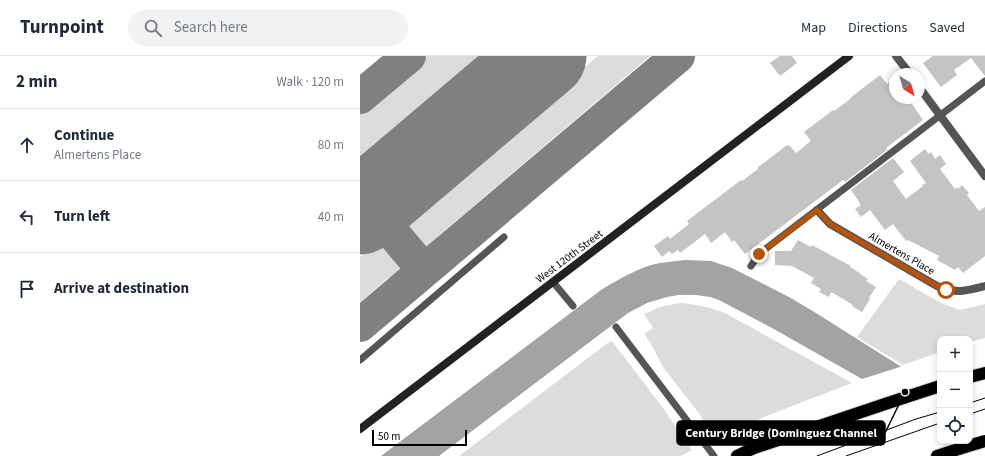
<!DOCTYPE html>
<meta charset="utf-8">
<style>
body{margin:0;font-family:"Source Sans 3",sans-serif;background:#f2f2f3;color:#1f2937}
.controls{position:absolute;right:12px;bottom:12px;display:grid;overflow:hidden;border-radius:8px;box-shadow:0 2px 6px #0003}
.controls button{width:36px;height:36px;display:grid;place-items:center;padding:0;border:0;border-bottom:1px solid #e0e1e3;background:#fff;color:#1f2937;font:20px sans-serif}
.compass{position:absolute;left:529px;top:12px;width:36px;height:36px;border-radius:50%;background:#fff;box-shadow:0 2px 6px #0003;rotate:143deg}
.scale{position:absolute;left:12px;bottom:10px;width:95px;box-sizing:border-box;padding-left:4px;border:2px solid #000;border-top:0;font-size:11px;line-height:14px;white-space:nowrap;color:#000;-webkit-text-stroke:3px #fff;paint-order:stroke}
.stop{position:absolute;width:12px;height:12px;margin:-9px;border:3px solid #b45309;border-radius:50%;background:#fff}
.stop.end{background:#b45309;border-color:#fff;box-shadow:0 1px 4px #0008}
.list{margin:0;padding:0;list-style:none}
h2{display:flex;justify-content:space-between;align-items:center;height:52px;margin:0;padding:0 16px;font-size:17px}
h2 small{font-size:13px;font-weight:400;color:#747a83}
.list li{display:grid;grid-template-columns:26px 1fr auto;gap:12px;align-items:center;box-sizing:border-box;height:72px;padding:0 16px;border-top:1px solid #e0e1e3}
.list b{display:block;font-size:15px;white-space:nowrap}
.list p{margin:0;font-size:13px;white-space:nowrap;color:#747a83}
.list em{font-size:13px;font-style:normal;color:#747a83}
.icon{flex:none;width:22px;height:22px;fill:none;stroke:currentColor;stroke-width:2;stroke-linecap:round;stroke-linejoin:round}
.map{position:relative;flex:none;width:625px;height:400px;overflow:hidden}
header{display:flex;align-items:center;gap:24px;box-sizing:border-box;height:56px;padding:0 20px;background:#fff;border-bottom:1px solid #e0e1e3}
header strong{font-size:19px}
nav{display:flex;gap:22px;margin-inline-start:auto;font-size:14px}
.search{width:280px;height:36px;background:#f2f2f3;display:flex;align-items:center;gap:10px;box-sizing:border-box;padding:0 14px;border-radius:22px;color:#747a83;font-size:15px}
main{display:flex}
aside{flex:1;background:#fff}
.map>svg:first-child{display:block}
</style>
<header>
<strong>Turnpoint</strong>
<div class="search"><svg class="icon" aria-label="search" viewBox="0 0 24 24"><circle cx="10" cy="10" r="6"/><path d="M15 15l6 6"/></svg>Search here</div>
<nav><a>Map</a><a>Directions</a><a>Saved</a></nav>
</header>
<main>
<aside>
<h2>2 min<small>Walk · 120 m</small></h2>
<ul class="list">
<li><svg class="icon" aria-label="ahead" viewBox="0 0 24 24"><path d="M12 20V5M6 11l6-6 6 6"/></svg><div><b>Continue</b><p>Almertens Place</p></div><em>80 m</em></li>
<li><svg class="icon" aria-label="left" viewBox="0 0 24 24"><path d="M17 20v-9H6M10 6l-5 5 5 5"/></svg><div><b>Turn left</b></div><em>40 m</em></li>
<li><svg class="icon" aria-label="arrive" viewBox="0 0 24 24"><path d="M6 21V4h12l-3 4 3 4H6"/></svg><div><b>Arrive at destination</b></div></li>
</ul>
</aside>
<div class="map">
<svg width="625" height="400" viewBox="0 0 625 400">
<rect width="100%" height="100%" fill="#fff"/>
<path fill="#dcdcdc" d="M 67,0 L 127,0 L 12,97 L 7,101 L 0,101 L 0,57 Z
M 238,0 L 290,0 L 77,181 L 79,185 C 75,188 70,192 65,191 C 58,191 42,174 40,167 C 40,164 41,161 42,158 L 44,156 L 49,160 Z
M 17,182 C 19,182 21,182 23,183 C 30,186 43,204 42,212 C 41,217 36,222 33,225 L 29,221 L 0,246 L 0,201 L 12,191 L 7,185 L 11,183 Z
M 539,223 L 581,247 L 600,254 L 625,248 L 625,282 L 610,286 L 610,283 L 580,283 L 580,296 L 543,309 L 497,281 Z
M 320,247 C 335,248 350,251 365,257 L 492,327 C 446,345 399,361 355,384 L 344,367 L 341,360 L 303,311 L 290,286 L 284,278 L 293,272 L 284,258 L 300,251 Z
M 252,285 L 303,352 L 332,394 L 321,400 L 99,400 L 249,286 Z"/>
<path fill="#a3a3a3" d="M 325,204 L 351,205 L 372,212 L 429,241 L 456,257 L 540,310 L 580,333 L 502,323 L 412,272 L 359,244 L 350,241 L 336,239 L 318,239 L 307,241 L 287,247 L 268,257 L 79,400 L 21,400 L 241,234 C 259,223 279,211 300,207 C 308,206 317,205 325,204 Z"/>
<path fill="#fff" d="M 543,310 L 580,330 L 580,368 L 499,324 Z
M 610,348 L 625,356 L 625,392 L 610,384 Z"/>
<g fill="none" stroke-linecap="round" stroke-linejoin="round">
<path stroke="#808080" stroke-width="34" d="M 0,41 L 49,0
M 33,128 C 31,131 28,133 26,136 C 19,145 21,159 25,168 L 58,207 C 65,209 69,208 76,205
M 0,269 L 318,0"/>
<path stroke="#808080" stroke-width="85" d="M 0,156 L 184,0"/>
</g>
<path fill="#c4c4c4" d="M 420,0 L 432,0 L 437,7 L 420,20 L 410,7 Z
M 573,0 L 625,0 L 625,20 L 611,2 L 594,14 L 597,19 L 581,31 L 563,7 Z
M 520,19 L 527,28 L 530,26 L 535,33 L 535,42 L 548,42 L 563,64 L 526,92 L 527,94 L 485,126 L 483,124 L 385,198 L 374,184 L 372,186 L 365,176 L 351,187 L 345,178 L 320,197 L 318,194 L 312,198 L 309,195 L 302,201 L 294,190 L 308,180 L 310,183 L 329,168 L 327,165 L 381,124 L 382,125 L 398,113 L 397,112 L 427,89 L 428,90 L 429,89 L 436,97 L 451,85 L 444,76 L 473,54 L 474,55 L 489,44 L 491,42 L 490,42 Z
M 565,93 L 569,98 L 571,96 L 575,103 L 580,99 L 586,108 L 580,113 L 595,133 L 597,131 L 598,133 L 602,129 L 609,137 L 607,139 L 619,155 L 625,151 L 625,200 L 603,217 L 598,211 L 595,214 L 577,204 L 579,200 L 548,184 L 546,185 L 533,168 L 525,174 L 510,154 L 501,161 L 495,153 L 501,149 L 499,147 L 500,147 L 491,134 L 533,102 L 544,116 L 533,125 L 546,143 L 563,130 L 562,129 L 566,127 L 550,105 Z
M 438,184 L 451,191 L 452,189 L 491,210 L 490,211 L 500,217 L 499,217 L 508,223 L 506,225 L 516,231 L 509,242 L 510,243 L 502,256 L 492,250 L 493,249 L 471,236 L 469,241 L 459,236 L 461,233 L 451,227 L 454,222 L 432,210 L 415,209 L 415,195 L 431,195 Z"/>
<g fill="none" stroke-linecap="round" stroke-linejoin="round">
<g stroke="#dbdbdb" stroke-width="14">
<path id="motorway" d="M 610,321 L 625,317
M 377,400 L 394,392 L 528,347
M 577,400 L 605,391"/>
</g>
<path stroke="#555" stroke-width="7" d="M 391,210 L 399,198 L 408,191 L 625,25
M 193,226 L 213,250
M 256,271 L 354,400
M 0,304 L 144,181"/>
<path stroke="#555" stroke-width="8" d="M 536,0 L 550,18
M 559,31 L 625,120
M 457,154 L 470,168 L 577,230 C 596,238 606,235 625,230"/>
<path stroke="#222" stroke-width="8" d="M 0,373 L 489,0"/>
<use href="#motorway" stroke="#000" stroke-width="12"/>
<path stroke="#000" stroke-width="1" d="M 610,347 L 625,342
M 610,358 L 625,353
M 457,400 L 556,363 L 580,356
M 486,400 L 580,367"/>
<g stroke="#dbdbdb" stroke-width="14" stroke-linecap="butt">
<path id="motorway-bridge" d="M 528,347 L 580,330
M 605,391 L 625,385"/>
</g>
<use href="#motorway-bridge" stroke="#000" stroke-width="12"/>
</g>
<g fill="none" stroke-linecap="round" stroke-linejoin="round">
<path stroke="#b45309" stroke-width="5" d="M 399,198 L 408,191 L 457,154 L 470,168 L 577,230 L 586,234"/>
</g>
<g text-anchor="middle" stroke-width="4" stroke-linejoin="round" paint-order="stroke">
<g font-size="11" fill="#000" stroke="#fff">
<text transform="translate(542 197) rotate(30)" y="4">Almertens Place</text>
<text transform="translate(209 200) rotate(-37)" y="4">West 120th Street</text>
</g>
</g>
<path fill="none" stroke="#000" stroke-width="1.5" d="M545 336L525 377"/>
<circle fill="#000" stroke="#fff" stroke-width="1.5" cx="545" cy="336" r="4"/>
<rect fill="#000" stroke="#000" stroke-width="1.5" x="317" y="365" width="208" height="24" rx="4"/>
<g font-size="12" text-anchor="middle" font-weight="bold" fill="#fff">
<text x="421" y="381">Century Bridge (Dominguez Channel</text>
</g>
</svg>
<div class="controls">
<button>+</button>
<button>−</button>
<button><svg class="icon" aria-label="locate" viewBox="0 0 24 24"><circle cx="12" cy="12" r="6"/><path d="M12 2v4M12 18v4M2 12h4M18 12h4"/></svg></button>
</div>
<svg class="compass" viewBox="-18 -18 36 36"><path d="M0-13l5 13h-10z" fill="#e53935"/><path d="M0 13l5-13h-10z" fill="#747a83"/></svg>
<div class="scale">50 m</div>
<div class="stop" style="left:586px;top:234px"></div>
<div class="stop end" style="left:399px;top:198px"></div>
</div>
</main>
